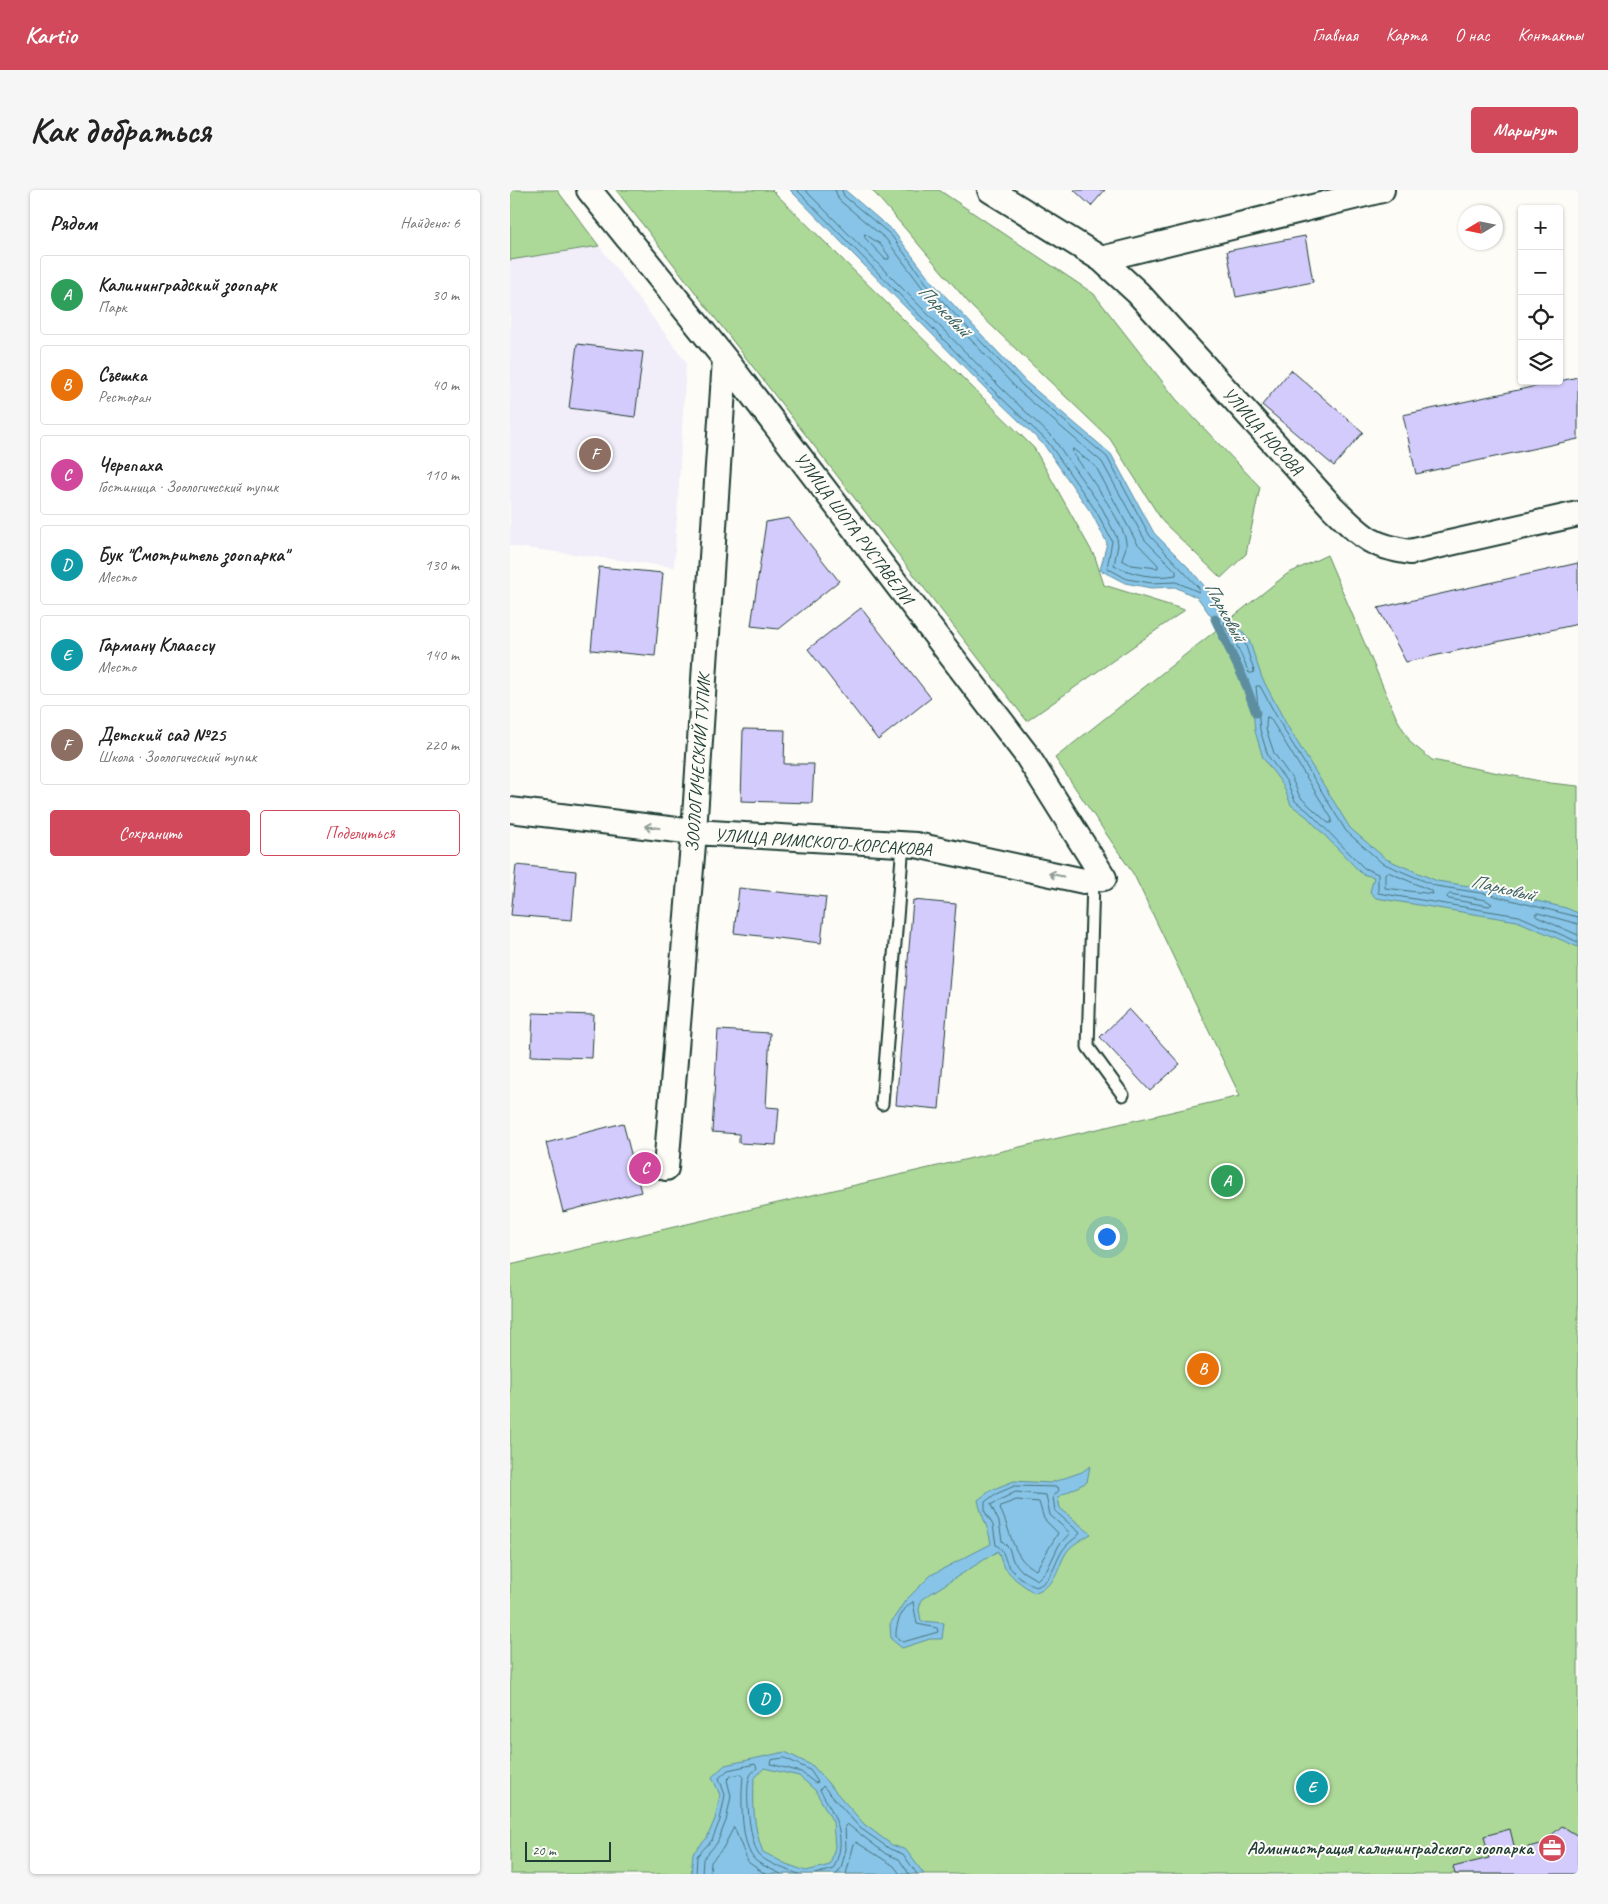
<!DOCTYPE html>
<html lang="ru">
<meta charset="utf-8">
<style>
body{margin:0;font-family:Caveat,sans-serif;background:#f6f6f6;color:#222}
.controls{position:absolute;right:15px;top:15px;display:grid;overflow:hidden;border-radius:5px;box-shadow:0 1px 4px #0004}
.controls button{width:45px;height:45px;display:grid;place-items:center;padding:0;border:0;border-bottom:1px solid #e0e0e0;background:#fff;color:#222;font:25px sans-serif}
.compass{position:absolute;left:948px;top:15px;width:45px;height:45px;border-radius:50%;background:#fff;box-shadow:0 1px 4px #0004;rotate:260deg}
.scale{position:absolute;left:15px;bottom:12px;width:86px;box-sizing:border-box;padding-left:5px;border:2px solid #1f3d34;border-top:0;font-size:14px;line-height:18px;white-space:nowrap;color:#1f3d34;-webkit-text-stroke:4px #fdfcf7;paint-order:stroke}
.you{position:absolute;left:596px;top:1046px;width:18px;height:18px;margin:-12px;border:4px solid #fff;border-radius:50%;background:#1a73e8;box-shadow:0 0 0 8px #1a73e833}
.badge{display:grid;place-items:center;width:32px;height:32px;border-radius:50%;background:#d1495b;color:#fff;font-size:16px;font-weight:700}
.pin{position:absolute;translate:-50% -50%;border:2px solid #fff;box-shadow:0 1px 5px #0006}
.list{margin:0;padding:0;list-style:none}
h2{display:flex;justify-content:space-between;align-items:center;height:65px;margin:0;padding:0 20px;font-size:21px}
h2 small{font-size:16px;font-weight:400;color:#767676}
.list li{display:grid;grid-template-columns:32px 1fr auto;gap:15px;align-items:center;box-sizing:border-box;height:80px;margin:0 10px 10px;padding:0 10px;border:1px solid #e0e0e0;border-radius:5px}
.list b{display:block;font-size:19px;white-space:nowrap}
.list p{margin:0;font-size:16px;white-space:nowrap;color:#767676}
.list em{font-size:16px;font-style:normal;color:#767676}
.actions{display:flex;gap:10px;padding:15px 20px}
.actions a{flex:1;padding:11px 0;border:1px solid #d1495b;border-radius:5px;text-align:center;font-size:18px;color:#d1495b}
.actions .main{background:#d1495b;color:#fff}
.icon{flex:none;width:28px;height:28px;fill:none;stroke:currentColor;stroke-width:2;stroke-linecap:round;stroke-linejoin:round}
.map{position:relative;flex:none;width:1068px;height:1684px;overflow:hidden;border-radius:5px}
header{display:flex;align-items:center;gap:30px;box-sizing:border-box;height:70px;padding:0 25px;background:#d1495b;color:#fff}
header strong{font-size:24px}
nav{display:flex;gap:28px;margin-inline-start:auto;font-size:18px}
.intro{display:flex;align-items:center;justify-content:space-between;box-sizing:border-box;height:120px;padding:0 30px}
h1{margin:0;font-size:35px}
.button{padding:12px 22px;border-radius:5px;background:#d1495b;color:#fff;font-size:18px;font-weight:700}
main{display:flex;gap:30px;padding:0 30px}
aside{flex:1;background:#fff;border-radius:5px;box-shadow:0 1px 4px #0004}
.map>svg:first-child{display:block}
</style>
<header>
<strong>Kartio</strong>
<nav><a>Главная</a><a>Карта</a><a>О нас</a><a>Контакты</a></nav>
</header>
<div class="intro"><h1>Как добраться</h1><a class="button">Маршрут</a></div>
<main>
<aside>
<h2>Рядом<small>Найдено: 6</small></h2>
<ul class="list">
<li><span class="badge" style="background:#2e9e5b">A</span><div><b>Калининградский зоопарк</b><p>Парк</p></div><em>30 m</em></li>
<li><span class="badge" style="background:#e8710a">B</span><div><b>Съешка</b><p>Ресторан</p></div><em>40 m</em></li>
<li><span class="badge" style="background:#d1479c">C</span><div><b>Черепаха</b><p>Гостиница · Зоологический тупик</p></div><em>110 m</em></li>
<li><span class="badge" style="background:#0f9aa8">D</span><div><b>Бук &quot;Смотритель зоопарка&quot;</b><p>Место</p></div><em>130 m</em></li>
<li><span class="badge" style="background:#0f9aa8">E</span><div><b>Гарману Клаассу</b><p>Место</p></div><em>140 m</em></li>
<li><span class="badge" style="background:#8d6e63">F</span><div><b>Детский сад №25</b><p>Школа · Зоологический тупик</p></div><em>220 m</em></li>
</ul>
<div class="actions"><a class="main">Сохранить</a><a>Поделиться</a></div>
</aside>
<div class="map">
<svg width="1068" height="1684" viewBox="0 0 1068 1684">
<rect width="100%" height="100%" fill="#fdfcf7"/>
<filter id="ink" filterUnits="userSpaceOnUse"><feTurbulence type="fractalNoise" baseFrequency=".02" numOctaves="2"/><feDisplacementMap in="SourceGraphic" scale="10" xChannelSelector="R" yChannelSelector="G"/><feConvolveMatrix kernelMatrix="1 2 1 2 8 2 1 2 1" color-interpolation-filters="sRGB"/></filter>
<g filter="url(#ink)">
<path fill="#f1edf9" d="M 89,56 L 176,172 L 164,377 L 0,356 L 0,70 Z"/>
<path fill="#acd997" stroke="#668b66" d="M 0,0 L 47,0 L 89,56 L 0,70 Z
M 106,0 L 262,0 L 524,258 L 585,367 L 594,395 L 675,420 L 517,531 Z
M 362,0 L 429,0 L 584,104 L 666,209 L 750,297 L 736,364 L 711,388 L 653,332 L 600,249 L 463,118 Z
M 817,365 L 886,527 L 901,553 L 922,570 L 1040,593 L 1068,596 L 1068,1684 L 0,1684 L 0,1075 L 730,906 L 624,685 L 545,568 L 777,384 Z"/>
<path fill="#87c4e7" stroke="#5d8e9f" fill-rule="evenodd" d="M 280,0 L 335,0 L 384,42 L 423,93 L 516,192 L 601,264 L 644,343 L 681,380 L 739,450 L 752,488 L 778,537 L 840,638 L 876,669 L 927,691 L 978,699 L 1056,718 L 1068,723 L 1068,757 L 1007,731 L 866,708 L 860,702 L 864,687 L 852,684 L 796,626 L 781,615 L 773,595 L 753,568 L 745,541 L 741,499 L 731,476 L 720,453 L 688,408 L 665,397 L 641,398 L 615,393 L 590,380 L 597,353 L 582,324 L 534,255 L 480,203 Z
M 580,1276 L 577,1292 L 548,1307 L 550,1318 L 581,1344 C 574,1348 564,1353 558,1360 C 545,1379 551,1392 524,1403 L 505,1389 L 493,1376 L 488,1361 L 412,1409 L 409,1419 L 411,1431 L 434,1433 L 432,1449 L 420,1449 L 392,1458 L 381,1449 L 380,1434 L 395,1411 L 421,1385 L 481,1354 C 479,1338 471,1326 468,1310 L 481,1300 L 504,1291 L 540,1293 L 572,1282 Z
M 275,1562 L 303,1576 L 354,1634 L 382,1655 L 396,1660 L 414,1684 L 181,1684 L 183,1663 L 197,1648 L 205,1629 L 210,1605 L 202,1587 L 215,1575 ZM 254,1578 L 289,1586 L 305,1600 L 323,1632 L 325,1657 L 320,1675 L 296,1681 L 276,1674 L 253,1662 C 243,1637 243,1614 244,1589 Z"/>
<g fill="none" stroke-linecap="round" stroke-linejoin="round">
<path stroke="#49737c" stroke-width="1" d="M 287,0 L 483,200 L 538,252 L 586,321 L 602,351 L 597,378 L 617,389 L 641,393 L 666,392 L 689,402 L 689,398 L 640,346 L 597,267 L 513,196 L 419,97 L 381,45 L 334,6 L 332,0
M 295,0 L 488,195 L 543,248 L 592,318 L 607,348 L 608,355 L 604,375 C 623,385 644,389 666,385 L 666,381 L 635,350 L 592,272 L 508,200 L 415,101 L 376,49 L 329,10 L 325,0
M 355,44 L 370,54 L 379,66 L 379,69 L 375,69 L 355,48 Z
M 563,259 L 586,277 L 627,353 L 648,375 L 648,378 L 621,375 L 612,370 C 613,364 617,358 616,352 C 614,332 575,281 563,263 Z
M 715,432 L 735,453 L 744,481 L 743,483 L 739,483 L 725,451 L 714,436 Z
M 757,527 L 760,528 L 822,629 L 821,633 L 818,633 L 790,607 L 782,589 L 764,563 L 756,539 Z
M 878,682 L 922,701 L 923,704 L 875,698 L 875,684 Z
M 940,704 L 976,710 L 982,714 L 979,716 L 939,709 L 937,707 Z
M 1068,727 L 977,704 L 926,696 L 872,673 L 836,641 L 774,540 L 750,496 L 746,496 L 750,540 L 758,566 L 777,592 L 785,611 L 799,622 L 854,678 L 868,684 L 868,703 L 1009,726 L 1068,752
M 1068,734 L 1028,723 L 1025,724 L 1027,727 L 1068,745
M 505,1296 L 548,1297 L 549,1300 L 543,1307 L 545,1321 L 570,1343 C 567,1348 560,1351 556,1356 C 544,1369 545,1390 526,1397 C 516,1393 504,1384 498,1375 C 493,1367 495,1360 486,1355 L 483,1335 L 475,1322 L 475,1312 L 484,1305 Z
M 506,1302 L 536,1305 L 540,1325 L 560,1343 L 549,1355 L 537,1380 L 527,1390 L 512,1381 L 503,1371 L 499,1358 L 492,1351 L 489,1332 L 481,1315 Z
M 507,1310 L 529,1312 L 534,1329 L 548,1343 L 526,1380 C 502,1370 501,1339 490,1319 L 491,1316 Z
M 403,1412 L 407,1434 L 427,1438 L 428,1442 L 393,1452 L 386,1447 C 385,1435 392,1417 403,1412 Z
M 275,1568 L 300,1580 L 308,1592 L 305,1593 L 291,1582 L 261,1574 L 262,1570 Z
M 186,1684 L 187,1666 L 202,1650 L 210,1630 L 215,1605 L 209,1588 L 218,1580 L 245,1574 L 247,1578 C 245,1580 241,1583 240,1586 C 234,1599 240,1657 250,1666 C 261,1675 277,1680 289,1684
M 192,1684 L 193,1669 L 207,1653 L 216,1631 L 221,1606 L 217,1590 L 221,1586 L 230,1584 L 233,1586 C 231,1606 230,1657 246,1671 C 253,1676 263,1680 271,1684
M 200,1684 L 201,1672 L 213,1658 L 224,1637 L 238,1672 L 255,1684
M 305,1684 L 323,1679 C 339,1649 325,1625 310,1600 L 313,1596 L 350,1638 L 380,1659 L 393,1664 L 407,1684
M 327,1684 L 331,1678 L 336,1659 L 335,1636 L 337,1634 L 376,1664 L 389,1669 L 399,1684
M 336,1684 L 344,1654 L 346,1652 L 384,1676 L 390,1684"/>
<path stroke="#5d8e9f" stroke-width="9" d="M 705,429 L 734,490 L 746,523"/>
</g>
<path fill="#d4cbfd" stroke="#1f3d34" d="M 564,0 L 595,0 L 581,16 Z
M 795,46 L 803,92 L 726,107 L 717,61 Z
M 67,154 L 133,162 L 125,227 L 59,218 Z
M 781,180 L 853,242 L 824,276 L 752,215 Z
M 1068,187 L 1068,249 L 906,284 L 893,225 Z
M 279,328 L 329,391 L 269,439 L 241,436 L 256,332 Z
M 1068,373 L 1068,434 L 896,472 L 868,418 Z
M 89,377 L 153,383 L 145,466 L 81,460 Z
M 351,418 L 421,508 L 368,550 L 298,459 Z
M 233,539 L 275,540 L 274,574 L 304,574 L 302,613 L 231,611 Z
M 6,675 L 66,681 L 62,730 L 1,725 Z
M 229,698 L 316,707 L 311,753 L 224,743 Z
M 403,710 L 446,714 L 429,919 L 386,915 Z
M 619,819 L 670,874 L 640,901 L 590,847 Z
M 23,823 L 84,825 L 82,868 L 21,866 Z
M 208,840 L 260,843 L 256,917 L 269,918 L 266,955 L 229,953 L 229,944 L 202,942 Z
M 113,933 L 131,1002 L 53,1022 L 36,953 Z
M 1052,1636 L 1068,1646 L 1068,1684 L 945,1684 L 943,1677 L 979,1668 L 974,1646 L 1000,1639 L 1005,1660 L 1031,1654 Z"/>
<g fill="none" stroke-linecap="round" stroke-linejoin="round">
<g stroke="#1f3d34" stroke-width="15">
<path id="lane" d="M 583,691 L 578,857 L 613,905
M 372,914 L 393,654"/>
</g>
<g stroke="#1f3d34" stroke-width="28">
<path id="street" d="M 480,0 L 591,69 L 628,103 L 823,318 C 853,347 858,355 900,362 L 1068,324
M 591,69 L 872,0
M 0,620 L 184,642 L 406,655 L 574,691 L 594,688 L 516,564 L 215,169 L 79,0
M 156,978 L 184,642 L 215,169"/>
</g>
<use href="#lane" stroke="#fdfcf7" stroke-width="11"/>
<use href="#street" stroke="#fdfcf7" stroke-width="24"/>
</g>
<defs><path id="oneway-shaft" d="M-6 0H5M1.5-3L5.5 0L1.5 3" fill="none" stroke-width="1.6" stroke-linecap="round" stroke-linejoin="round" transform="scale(1.25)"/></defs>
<g stroke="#8e9c96">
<use href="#oneway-shaft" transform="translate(142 637) rotate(-173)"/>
<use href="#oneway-shaft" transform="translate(546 685) rotate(-168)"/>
</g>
</g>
<defs>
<g id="office-disc" transform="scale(1.4375)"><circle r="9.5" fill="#d1495b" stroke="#fdfcf7"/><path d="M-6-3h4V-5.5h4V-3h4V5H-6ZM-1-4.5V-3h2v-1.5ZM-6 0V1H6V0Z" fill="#fff"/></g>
</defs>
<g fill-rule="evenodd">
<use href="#office-disc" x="1042" y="1658"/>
</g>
<g text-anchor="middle" stroke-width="4" stroke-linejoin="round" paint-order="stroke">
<g font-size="18" fill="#1f3d34" stroke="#fdfcf7">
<text transform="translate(753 241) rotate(48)" y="6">УЛИЦА НОСОВА</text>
<text transform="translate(344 338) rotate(53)" y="6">УЛИЦА ШОТА РУСТАВЕЛИ</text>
<text transform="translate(188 573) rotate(-86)" y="6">ЗООЛОГИЧЕСКИЙ ТУПИК</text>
<text transform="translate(313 652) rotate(4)" y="6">УЛИЦА РИМСКОГО-КОРСАКОВА</text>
</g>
<g font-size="18" font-weight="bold" fill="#1f3d34" stroke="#fdfcf7" text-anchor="end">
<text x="1023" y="1664">Администрация калининградского зоопарка</text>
</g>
<g font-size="19" font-style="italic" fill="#395f61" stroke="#fdfcf7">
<text transform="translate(435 120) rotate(45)" y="7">Парковый</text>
<text transform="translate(716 421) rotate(61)" y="7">Парковый</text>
<text transform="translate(993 697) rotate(13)" y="7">Парковый</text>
</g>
</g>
</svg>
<div class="controls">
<button>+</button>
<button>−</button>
<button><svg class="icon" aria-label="locate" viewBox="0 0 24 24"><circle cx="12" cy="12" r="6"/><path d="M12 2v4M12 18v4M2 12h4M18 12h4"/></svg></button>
<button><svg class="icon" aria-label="layers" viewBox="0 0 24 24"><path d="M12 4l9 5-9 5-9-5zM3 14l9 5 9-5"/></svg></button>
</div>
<svg class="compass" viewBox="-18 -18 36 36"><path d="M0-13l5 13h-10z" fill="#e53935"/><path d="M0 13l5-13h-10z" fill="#767676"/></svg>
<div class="scale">20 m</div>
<div class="you"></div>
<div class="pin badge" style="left:717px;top:991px;background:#2e9e5b">A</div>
<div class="pin badge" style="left:693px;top:1179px;background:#e8710a">B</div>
<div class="pin badge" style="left:135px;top:978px;background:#d1479c">C</div>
<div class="pin badge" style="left:255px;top:1509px;background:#0f9aa8">D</div>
<div class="pin badge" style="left:802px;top:1597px;background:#0f9aa8">E</div>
<div class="pin badge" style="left:85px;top:264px;background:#8d6e63">F</div>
</div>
</main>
